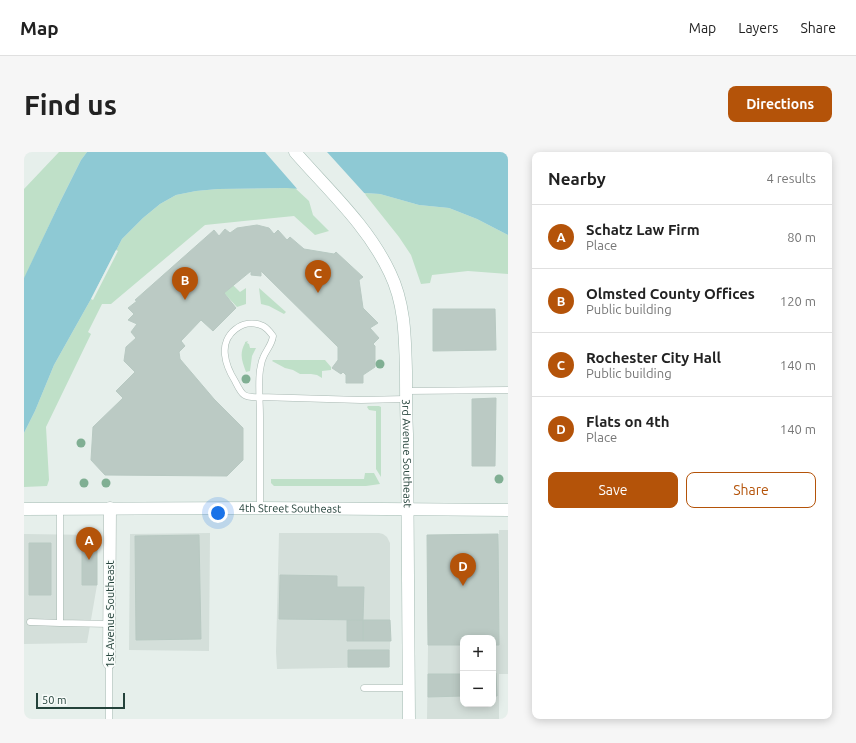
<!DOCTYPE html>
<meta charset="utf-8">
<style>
body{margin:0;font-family:Ubuntu,sans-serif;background:#f6f6f6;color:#222}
.controls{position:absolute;right:12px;bottom:12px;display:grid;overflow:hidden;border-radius:8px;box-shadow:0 2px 10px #0003}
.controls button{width:36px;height:36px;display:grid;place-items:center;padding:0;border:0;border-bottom:1px solid #e0e0e0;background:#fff;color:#222;font:20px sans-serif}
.scale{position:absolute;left:12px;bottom:10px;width:89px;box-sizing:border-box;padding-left:4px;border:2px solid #24423a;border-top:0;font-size:11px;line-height:14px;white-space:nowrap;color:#24423a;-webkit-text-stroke:3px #f7fbf9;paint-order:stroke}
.you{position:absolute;left:194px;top:361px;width:14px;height:14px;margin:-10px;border:3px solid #fff;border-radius:50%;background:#1a73e8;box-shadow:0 0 0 6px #1a73e833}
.badge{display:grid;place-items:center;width:26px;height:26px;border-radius:50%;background:#b45309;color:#fff;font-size:13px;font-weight:700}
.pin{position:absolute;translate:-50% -33px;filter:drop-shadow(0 1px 2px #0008)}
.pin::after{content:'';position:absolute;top:21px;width:14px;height:12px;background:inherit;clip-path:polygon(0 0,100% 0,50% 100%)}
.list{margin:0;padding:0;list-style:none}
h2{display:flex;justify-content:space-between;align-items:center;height:52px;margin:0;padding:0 16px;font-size:17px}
h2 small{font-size:13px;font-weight:400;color:#767676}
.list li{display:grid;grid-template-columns:26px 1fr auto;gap:12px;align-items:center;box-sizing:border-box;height:64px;padding:0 16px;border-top:1px solid #e0e0e0}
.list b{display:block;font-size:15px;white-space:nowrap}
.list p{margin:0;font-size:13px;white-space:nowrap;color:#767676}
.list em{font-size:13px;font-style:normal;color:#767676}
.actions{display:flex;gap:8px;padding:12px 16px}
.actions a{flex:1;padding:9px 0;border:1px solid #b45309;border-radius:8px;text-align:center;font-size:14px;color:#b45309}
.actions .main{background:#b45309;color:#fff}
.map{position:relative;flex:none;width:484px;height:567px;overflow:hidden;border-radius:8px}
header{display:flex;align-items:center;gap:24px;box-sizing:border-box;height:56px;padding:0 20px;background:#fff;border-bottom:1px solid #e0e0e0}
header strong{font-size:19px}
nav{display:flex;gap:22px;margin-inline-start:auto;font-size:14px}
.intro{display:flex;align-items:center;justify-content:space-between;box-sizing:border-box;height:96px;padding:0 24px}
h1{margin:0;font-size:28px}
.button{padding:10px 18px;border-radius:8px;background:#b45309;color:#fff;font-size:14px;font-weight:700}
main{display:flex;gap:24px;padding:0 24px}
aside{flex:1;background:#fff;border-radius:8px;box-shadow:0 2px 10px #0003}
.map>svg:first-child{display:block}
</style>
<header>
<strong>Map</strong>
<nav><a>Map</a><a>Layers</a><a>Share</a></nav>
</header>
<div class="intro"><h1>Find us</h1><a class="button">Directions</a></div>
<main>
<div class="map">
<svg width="484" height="567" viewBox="0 0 484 567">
<rect width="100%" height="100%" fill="#e6efeb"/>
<path fill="#d4dfda" d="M 475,378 L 484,378 L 484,522 L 475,522 L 475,567 L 403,567 L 404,493 L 439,493 L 439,552 L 469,552 L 469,493 Z
M 186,381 L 185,499 L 105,498 L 106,382 Z
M 255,381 L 355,381 L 359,382 L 363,385 L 366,391 L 366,515 L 253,517 L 252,500 Z
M 0,382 L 73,383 L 73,433 L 63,491 L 0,492 Z"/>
<path fill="#bfe0c8" d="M 35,0 L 63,0 L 57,8 L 36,50 L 0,127 L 0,37 Z
M 263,36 L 271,36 L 285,49 L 289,63 L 305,79 L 291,83 L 270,64 L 181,73 L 87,152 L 78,152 L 64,180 L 67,182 L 22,275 L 25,328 L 23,334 L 0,335 L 0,281 L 11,259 L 30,213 L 67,147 L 98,87 L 119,66 L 136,52 L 152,43 L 172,39 L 194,37 Z
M 340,41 L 356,42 L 395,53 L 425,56 L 453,67 L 484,83 L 484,122 L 444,119 L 408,123 L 406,131 L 397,132 L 387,103 L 375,85 Z
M 209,133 L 216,140 L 222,136 L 222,152 L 213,155 L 200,141 Z
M 235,136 L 262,160 L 260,162 L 245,154 L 237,152 Z
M 224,189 L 223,191 L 225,192 L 226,196 L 232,196 L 228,204 L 226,219 L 222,220 C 218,209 215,202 221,191 L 221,190 Z
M 249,208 L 301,208 L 307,215 L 307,218 L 298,219 L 298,226 L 293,223 L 287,222 L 276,222 L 269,218 L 261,216 L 248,209 Z
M 344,254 L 355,254 L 357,255 L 357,325 L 352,317 L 352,259 L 345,258 L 343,255 Z
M 341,321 L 350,321 L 356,332 L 342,334 L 250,334 L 247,331 L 247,327 L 340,327 Z"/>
<path fill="#8ec9d4" d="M 63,0 L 484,0 L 484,83 L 453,67 L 425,56 L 395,53 L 356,42 L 263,36 L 194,37 L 172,39 L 152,43 L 136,52 L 119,66 L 98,87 L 67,147 L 30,213 L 11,259 L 0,281 L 0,126 L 36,50 L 57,8 Z"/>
<path fill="#e6efeb" d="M 241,0 L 303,0 L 342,43 L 275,39 Z
M 92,98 L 94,99 L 69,148 L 67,147 Z"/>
<path fill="#bbcac4" stroke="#b8c9c2" d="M 233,73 L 245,76 L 250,82 L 254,78 L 263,88 L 266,85 L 280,97 L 310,102 L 312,100 L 339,125 L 335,128 L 339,156 L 354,171 L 346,176 L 355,186 L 349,192 L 351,194 L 351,215 L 339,223 L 339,231 L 322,231 L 322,223 L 319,220 L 317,222 L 308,216 L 314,208 L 314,195 L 237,119 L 237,124 L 227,123 L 227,119 L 200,141 L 212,156 L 189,179 L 177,168 L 157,189 L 161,194 L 155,200 L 156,207 L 190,247 L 219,276 L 219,308 L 203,324 L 81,323 L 67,308 L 69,275 L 99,246 L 92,239 L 111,220 L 100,209 L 102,195 L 112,186 L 107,180 L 113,172 L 104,168 L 110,162 L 104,156 L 113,149 L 111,148 L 190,78 L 195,84 L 201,77 L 206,81 L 213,76 Z
M 409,157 L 471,157 L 472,198 L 409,199 Z
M 472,246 L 471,314 L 448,314 L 448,247 Z
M 474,382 L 475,493 L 469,493 L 469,486 L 439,486 L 439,493 L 404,493 L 403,383 Z
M 58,383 L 73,383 L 73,433 L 58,433 Z
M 175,383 L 177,487 L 112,488 L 111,384 Z
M 5,391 L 27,391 L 27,443 L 5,443 Z
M 256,423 L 313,424 L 313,435 L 340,435 L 339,468 L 255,467 Z
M 323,468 L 339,468 L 339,489 L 323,489 Z
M 339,468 L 366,468 L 367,489 L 339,489 Z
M 324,498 L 365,498 L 365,515 L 324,515 Z
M 469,521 L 472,521 L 473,544 L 469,544 Z
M 404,522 L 439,522 L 439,544 L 404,545 Z"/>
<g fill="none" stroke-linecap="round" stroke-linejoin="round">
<g stroke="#a8b8b2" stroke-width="7">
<path id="service" d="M 382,239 L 484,238
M 36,356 L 36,471 L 86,472
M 236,356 C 236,326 236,295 236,264 C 236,249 234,233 236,218 C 237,214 237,210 239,206 C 242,198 248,193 249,184 C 246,180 243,176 239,174 C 219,165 198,182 201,203 C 202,213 206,221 211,229 C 218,243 219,246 236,245 L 337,248 L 382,247
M 6,470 L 36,471
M 85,511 L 85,567
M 340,536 L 385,536"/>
</g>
<g stroke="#a8b8b2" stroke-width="13">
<path id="minor" d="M 85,511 L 86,356"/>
</g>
<g stroke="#a4bbb3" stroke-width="13">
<g id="secondary">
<path id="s1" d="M 271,0 C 305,39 344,74 366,121 C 381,152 381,185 382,219 C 382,240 382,261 383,282 C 384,377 385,472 385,567"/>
<path id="s2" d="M 0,357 L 236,356 L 484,358"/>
</g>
</g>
<use href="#service" stroke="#fff" stroke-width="6"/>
<use href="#minor" stroke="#fff" stroke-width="12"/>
<use href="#secondary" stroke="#fff" stroke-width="12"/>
</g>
<g fill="#80af93">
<circle cx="356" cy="212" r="4.5"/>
<circle cx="222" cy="227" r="4.5"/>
<circle cx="57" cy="291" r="4.5"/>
<circle cx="475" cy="327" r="4.5"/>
<circle cx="60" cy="331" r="4.5"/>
<circle cx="82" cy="331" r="4.5"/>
</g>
<g text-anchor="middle" stroke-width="3" stroke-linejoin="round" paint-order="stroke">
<g font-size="11" fill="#24423a" stroke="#f7fbf9">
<text dy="4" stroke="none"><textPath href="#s1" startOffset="337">3rd Avenue Southeast</textPath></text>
<text dy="4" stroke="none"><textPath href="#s2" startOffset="266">4th Street Southeast</textPath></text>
<text transform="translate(86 462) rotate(-90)" y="4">1st Avenue Southeast</text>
</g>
</g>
</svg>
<div class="controls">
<button>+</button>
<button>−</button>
</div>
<div class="scale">50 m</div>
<div class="you"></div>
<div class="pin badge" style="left:65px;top:408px">A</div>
<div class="pin badge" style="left:161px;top:148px">B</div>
<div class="pin badge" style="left:294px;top:141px">C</div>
<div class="pin badge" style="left:439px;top:434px">D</div>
</div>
<aside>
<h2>Nearby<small>4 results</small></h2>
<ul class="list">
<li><span class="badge">A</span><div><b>Schatz Law Firm</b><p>Place</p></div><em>80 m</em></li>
<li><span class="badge">B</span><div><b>Olmsted County Offices</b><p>Public building</p></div><em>120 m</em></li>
<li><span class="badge">C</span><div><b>Rochester City Hall</b><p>Public building</p></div><em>140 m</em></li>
<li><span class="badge">D</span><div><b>Flats on 4th</b><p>Place</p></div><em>140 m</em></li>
</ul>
<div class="actions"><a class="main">Save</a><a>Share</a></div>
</aside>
</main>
